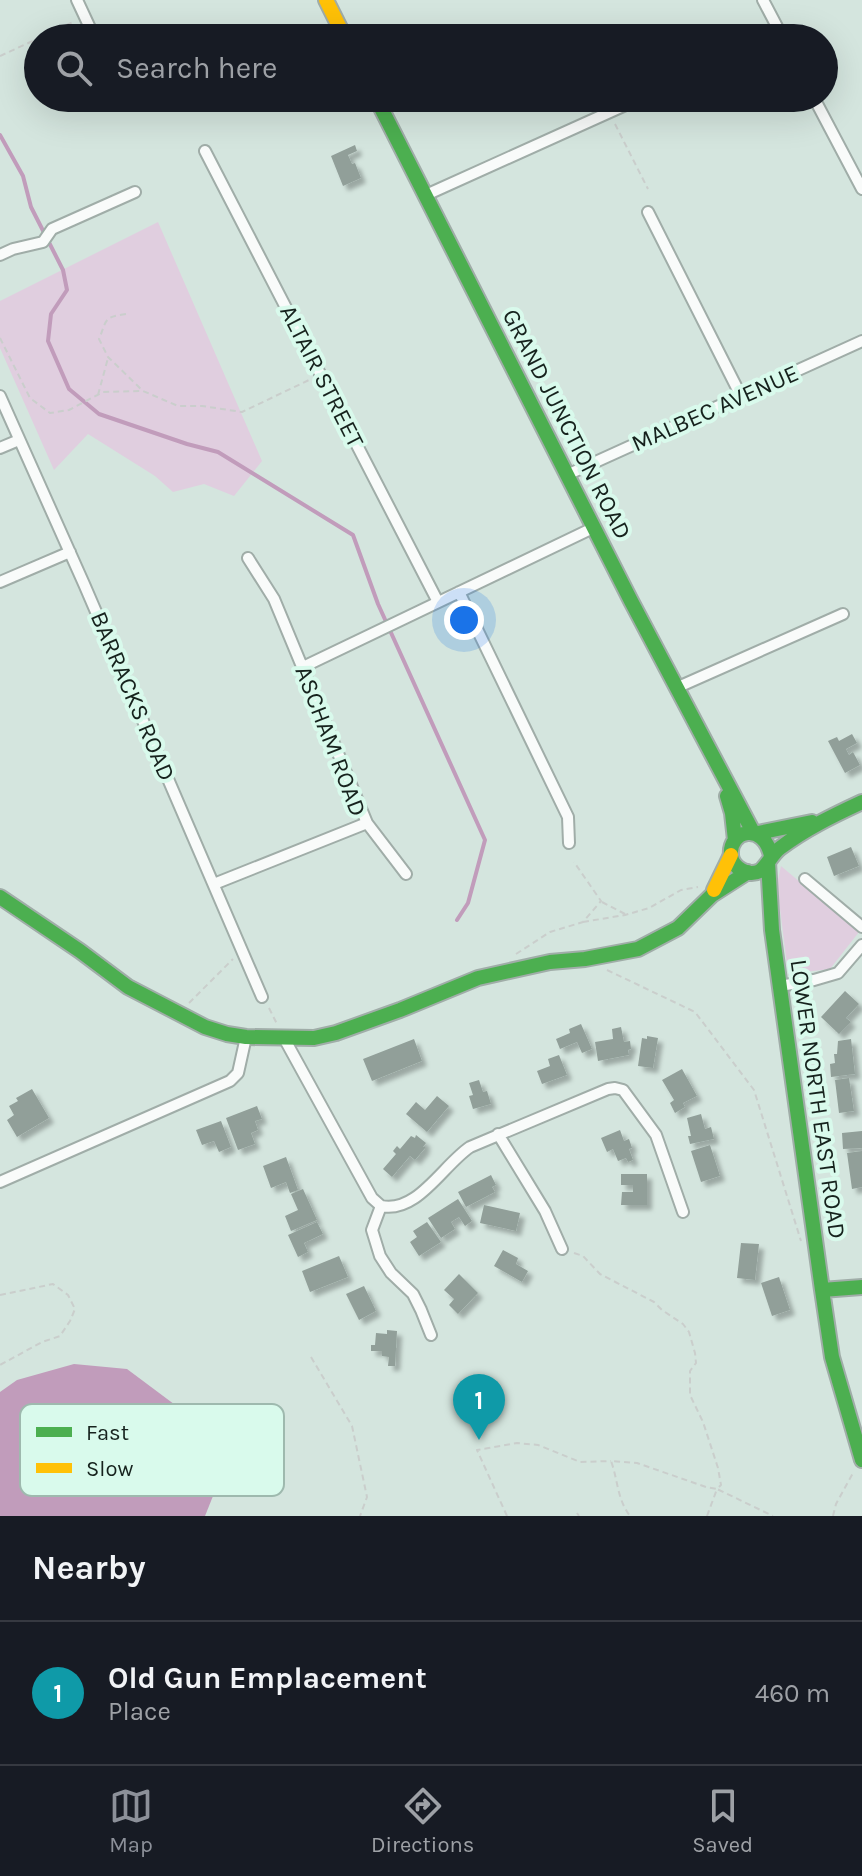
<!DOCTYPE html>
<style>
body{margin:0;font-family:Karla,sans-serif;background:#242831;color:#f1f3f6}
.you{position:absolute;left:464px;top:620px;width:28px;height:28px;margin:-20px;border:6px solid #fff;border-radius:50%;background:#1a73e8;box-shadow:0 0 0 12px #1a73e833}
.badge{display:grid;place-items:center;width:52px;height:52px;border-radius:50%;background:#8c9099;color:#fff;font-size:26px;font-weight:700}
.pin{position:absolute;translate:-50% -66px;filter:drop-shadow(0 2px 4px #0008)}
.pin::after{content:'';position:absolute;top:42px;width:28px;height:24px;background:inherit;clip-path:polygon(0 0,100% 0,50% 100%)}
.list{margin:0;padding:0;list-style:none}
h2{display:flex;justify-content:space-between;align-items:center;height:104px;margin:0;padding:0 32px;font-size:34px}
h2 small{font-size:26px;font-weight:400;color:#9ea1a6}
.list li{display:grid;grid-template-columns:52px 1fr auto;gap:24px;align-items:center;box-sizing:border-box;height:144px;padding:0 32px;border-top:2px solid #363941}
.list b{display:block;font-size:30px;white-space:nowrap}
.list p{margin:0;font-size:26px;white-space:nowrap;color:#9ea1a6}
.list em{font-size:26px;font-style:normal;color:#9ea1a6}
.icon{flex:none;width:44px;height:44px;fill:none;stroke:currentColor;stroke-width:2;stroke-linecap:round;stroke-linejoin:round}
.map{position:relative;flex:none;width:862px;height:1516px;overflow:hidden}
.search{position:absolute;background:#171b24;box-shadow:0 8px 32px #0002;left:24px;right:24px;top:24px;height:88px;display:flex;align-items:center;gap:20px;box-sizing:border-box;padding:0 28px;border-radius:44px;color:#9ea1a6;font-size:30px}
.sheet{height:248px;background:#171b24}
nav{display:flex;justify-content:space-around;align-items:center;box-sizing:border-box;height:112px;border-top:2px solid #363941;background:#171b24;font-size:22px;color:#9ea1a6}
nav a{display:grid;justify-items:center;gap:4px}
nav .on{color:#8c9099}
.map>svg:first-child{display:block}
</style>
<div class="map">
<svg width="862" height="1516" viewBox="0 0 862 1516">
<defs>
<filter id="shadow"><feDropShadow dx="5" dy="5" stdDeviation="2" flood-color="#0004"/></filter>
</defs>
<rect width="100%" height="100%" fill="#d4e5de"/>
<path fill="#e0cedf" d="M 158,222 L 262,461 L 234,496 L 204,484 L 173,492 L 155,476 L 88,434 L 54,470 L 0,348 L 0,301 Z
M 781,866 L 859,932 L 830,969 L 796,973 L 787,965 L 777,884 Z"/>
<path fill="#c19cbb" d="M 74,1364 L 127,1369 L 202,1425 L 215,1463 L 215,1491 L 205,1516 L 0,1516 L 0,1392 L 17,1380 Z"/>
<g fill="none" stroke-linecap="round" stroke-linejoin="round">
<path stroke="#c19cbb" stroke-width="4" d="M 0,135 L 23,176 L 31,207 L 63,270 L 67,290 L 51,314 L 48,341 L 69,389 L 99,414 L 187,444 L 218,452 L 353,535 L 378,604 L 485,840 L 468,903 L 457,920"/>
</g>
<path fill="#919f99" filter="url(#shadow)" d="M 355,145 L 357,151 L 348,155 L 352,164 L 355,163 L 361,178 L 343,186 L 331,156 Z
M 852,734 L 857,743 L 846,749 L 849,755 L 853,752 L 860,765 L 845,773 L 828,741 L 837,737 L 839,741 Z
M 851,847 L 859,866 L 834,876 L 827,857 Z
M 845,991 L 859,1004 L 846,1018 L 851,1022 L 839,1034 L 821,1017 Z
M 581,1024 L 592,1049 L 582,1053 L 577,1042 L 560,1049 L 556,1039 L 570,1033 L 569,1029 Z
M 621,1027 L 624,1042 L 630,1041 L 631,1049 L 628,1050 L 629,1055 L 598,1061 L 595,1042 L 613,1039 L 612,1029 Z
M 647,1036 L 658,1038 L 653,1068 L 638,1066 L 642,1038 L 647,1039 Z
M 414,1039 L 422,1061 L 372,1081 L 363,1059 Z
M 851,1039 L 855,1074 L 831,1077 L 830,1064 L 835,1063 L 834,1054 L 837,1054 L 838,1041 Z
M 559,1055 L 567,1075 L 542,1084 L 537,1071 L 550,1066 L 548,1059 Z
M 682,1069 L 697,1096 L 683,1103 L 685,1107 L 675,1113 L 670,1103 L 674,1100 L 662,1080 Z
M 849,1078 L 854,1111 L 839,1113 L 835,1080 Z
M 479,1080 L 483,1092 L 487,1091 L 491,1104 L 473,1109 L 469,1096 L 473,1095 L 469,1083 Z
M 32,1089 L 49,1118 L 17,1137 L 7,1120 L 14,1115 L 9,1106 L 18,1101 L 16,1098 Z
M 437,1096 L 449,1106 L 427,1132 L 406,1114 L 416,1102 L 425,1110 Z
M 257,1106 L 262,1119 L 255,1121 L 258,1130 L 251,1133 L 255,1144 L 238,1150 L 226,1118 Z
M 701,1114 L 705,1129 L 711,1127 L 714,1139 L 690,1144 L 688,1136 L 691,1136 L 687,1118 Z
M 221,1121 L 231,1147 L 219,1152 L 214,1141 L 202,1145 L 196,1130 Z
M 620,1130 L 624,1141 L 629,1139 L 632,1148 L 629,1149 L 633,1160 L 628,1162 L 626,1158 L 618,1161 L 613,1149 L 607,1152 L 601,1138 Z
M 862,1131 L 862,1148 L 843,1149 L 842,1133 Z
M 416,1135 L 426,1143 L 423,1147 L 426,1147 L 415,1160 L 410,1156 L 392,1177 L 383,1169 L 396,1154 L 393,1151 L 397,1146 L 400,1149 L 411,1136 L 415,1138 Z
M 710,1145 L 720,1176 L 701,1182 L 691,1151 Z
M 862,1151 L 862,1187 L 852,1189 L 847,1153 Z
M 286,1157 L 298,1190 L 290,1193 L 286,1182 L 271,1188 L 263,1166 Z
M 621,1174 L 647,1174 L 647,1205 L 621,1205 L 622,1192 L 633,1192 L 633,1185 L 621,1185 Z
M 491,1175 L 496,1185 L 492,1187 L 495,1192 L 466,1207 L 458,1192 Z
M 303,1189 L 317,1220 L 291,1231 L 285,1216 L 298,1210 L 291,1194 Z
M 458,1199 L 472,1221 L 465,1226 L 459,1217 L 451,1222 L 455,1229 L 441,1238 L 428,1218 Z
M 484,1205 L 520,1213 L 516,1231 L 480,1223 Z
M 317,1222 L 323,1234 L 304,1243 L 308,1252 L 298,1257 L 288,1235 Z
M 427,1222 L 441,1242 L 419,1256 L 410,1242 L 417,1237 L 413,1231 Z
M 741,1243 L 759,1244 L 755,1280 L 737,1278 Z
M 503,1250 L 518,1258 L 516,1264 L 528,1271 L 522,1282 L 494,1266 Z
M 339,1256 L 348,1277 L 310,1292 L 302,1271 Z
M 459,1274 L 478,1293 L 458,1314 L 449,1305 L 454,1299 L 444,1290 Z
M 779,1277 L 790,1310 L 772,1316 L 761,1283 Z
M 364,1286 L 376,1311 L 359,1320 L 346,1294 Z
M 387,1330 L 397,1331 L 395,1366 L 388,1366 L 389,1357 L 382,1356 L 382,1351 L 371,1351 L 371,1345 L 375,1345 L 376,1333 L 387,1334 Z"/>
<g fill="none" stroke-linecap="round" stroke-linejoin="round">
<g stroke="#a0ada8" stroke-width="14">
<path id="street" d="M 77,0 L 91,30
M 763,0 L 783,38
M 814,98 L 862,189
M 205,151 L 438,602
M 426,195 L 641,98
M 648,212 L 741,396
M 0,255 L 13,249 L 43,242 L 52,229 L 135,192
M 0,396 L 84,584 L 262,997
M 0,448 L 19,440
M 569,474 L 862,341
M 0,582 L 70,552
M 459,592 L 568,817 L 569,843
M 303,667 L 595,527
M 676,688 L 843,614
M 367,823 L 406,874
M 805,879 L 862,927
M 214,884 L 367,823 L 274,599 L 248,558
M 780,986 L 814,980 L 838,973 L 862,945
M 284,1038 L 372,1198 L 381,1206 L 372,1230 L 380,1256 L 391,1273 L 413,1294 L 421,1310 L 431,1335
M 498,1134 L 545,1211 L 562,1249
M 0,1182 L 230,1081 L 238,1073 L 246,1037
M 381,1206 C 417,1214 443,1165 470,1147 L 608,1089 L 615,1088 L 623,1090 L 656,1135 L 683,1212"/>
</g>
<g stroke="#a0ada8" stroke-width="18">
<path id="fast" d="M 376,98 L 631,601 L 753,832
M 727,796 L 732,813 L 735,840
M 758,833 L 812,822
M 771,856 C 764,821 728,830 731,856 C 733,868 748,877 760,871 C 767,866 772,854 780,848 C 805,829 834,815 862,802
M 768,862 L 772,930 L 822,1290 L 862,1287
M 0,897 L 80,951 L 128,987 L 205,1027 L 227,1034 L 246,1037 L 314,1038 L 336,1033 L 400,1010 L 478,978 L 550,962 L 585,959 L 638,949 L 678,928 L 712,895 L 748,872
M 822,1290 L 832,1357 L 862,1460"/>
</g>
<g stroke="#a0ada8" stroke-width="18">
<path id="slow" d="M 326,0 L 345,38
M 714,890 L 731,855"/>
</g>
<path stroke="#cacecc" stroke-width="2" stroke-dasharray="6 4" stroke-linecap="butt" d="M 39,38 L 73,22
M 0,56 L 37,39
M 615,124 L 648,189
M 126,314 C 103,317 107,320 99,339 L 108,357 L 142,390
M 0,338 L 30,398 L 50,413 L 69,410 L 103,392 L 143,391 L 178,406 L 202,406 L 242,412 L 309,380
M 98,395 L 108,358
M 602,902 L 625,914
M 583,922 L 625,915 L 649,908 L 681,890 L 698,887
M 516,954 L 550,932 L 583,922 L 601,901 L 574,862
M 607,970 L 695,1012 L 754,1090 L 801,1241
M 189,1003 L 233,959
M 269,1008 L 277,1024
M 574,1253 L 583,1256 L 600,1274 L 654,1302 L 662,1310 L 683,1324 L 689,1332 L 695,1353 L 696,1363 L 690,1371 L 690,1395 L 703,1422 L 718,1468 L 721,1485 L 717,1489 L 706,1487 L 637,1463 L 611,1461 C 618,1480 617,1499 630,1516
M 0,1295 L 53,1284 L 68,1295 L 75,1309 L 70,1321 L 60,1336 L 42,1342 L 0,1365
M 311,1357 L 352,1426 L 367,1497 L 360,1516
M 577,1513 L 579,1516
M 507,1516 L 477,1450 L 517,1443 L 538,1445 L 580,1462 L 611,1461
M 707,1516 L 717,1489 L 773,1516
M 833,1516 L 836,1504 L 853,1473"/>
<use href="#street" stroke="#f9fbfa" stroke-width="10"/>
<use href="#fast" stroke="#4caf50" stroke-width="14"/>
<use href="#slow" stroke="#ffc107" stroke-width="14"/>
</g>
<g text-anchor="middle" stroke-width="8" stroke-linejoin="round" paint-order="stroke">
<g font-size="24" fill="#16221d" stroke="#d9faec">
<text transform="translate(322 376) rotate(63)" y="8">ALTAIR STREET</text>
<text transform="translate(715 408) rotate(-24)" y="8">MALBEC AVENUE</text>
<text transform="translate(567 424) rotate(63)" y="8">GRAND JUNCTION ROAD</text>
<text transform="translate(133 696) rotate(67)" y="8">BARRACKS ROAD</text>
<text transform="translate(331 741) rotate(69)" y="8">ASCHAM ROAD</text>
<text transform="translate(818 1099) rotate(82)" y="8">LOWER NORTH EAST ROAD</text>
</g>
</g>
<rect x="20" y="1404" width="264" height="92" rx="12" fill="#d9faec" stroke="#9eb9ae" stroke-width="2"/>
<rect x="36" y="1427" width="36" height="10" fill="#4caf50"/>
<rect x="36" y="1463" width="36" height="10" fill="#ffc107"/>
<g font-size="22" fill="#16221d">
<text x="86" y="1440">Fast</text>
<text x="86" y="1476">Slow</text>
</g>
</svg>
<div class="you"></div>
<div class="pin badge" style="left:479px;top:1440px;background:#0f9aa8">1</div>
<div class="search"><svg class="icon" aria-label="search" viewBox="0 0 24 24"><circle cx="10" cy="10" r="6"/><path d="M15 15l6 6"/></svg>Search here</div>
</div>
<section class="sheet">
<h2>Nearby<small></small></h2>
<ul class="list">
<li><span class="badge" style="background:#0f9aa8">1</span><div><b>Old Gun Emplacement</b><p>Place</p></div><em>460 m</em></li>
</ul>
</section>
<nav>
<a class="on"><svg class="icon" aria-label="map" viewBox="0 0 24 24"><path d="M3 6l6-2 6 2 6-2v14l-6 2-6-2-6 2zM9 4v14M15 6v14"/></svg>Map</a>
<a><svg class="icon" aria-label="directions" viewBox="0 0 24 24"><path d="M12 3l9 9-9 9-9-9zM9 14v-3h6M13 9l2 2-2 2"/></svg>Directions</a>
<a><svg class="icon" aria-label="saved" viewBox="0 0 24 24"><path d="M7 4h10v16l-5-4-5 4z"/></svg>Saved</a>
</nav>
